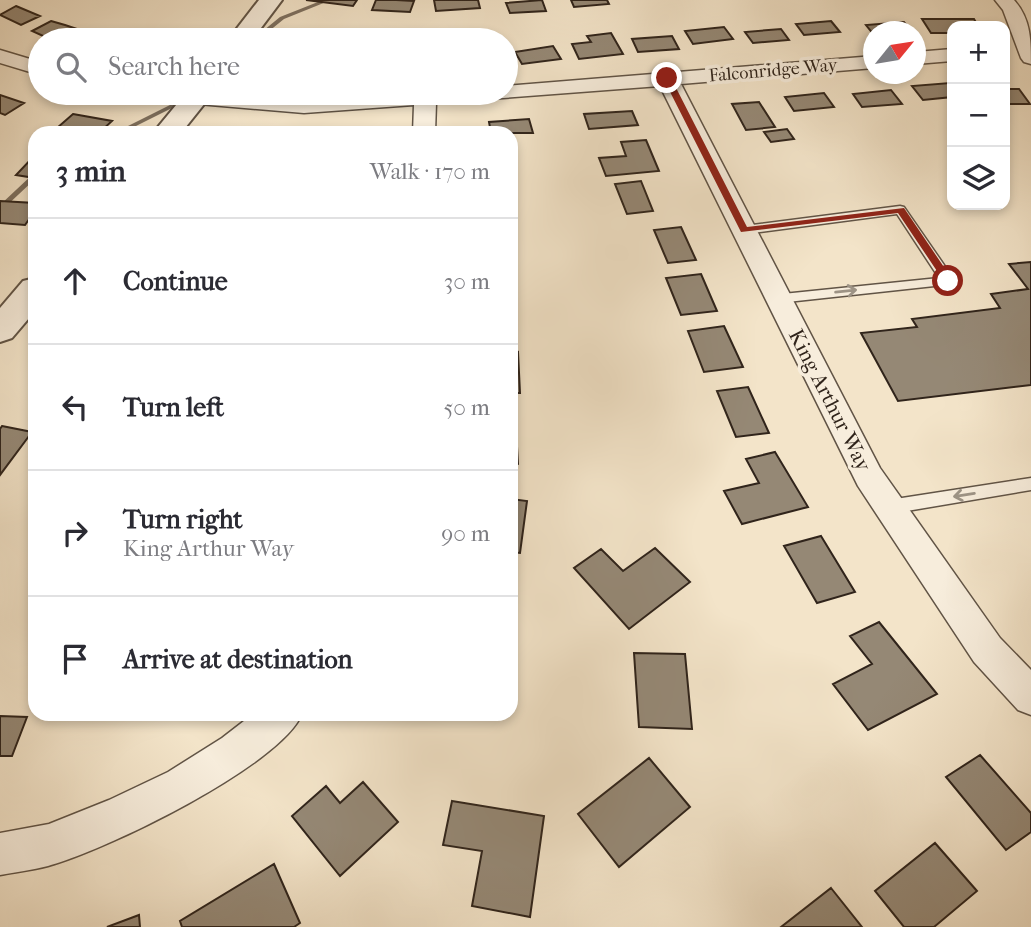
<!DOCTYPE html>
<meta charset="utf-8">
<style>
body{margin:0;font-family:"IM FELL French Canon",serif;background:#f2f2f3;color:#2b2b33}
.controls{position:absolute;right:21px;top:21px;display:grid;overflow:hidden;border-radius:14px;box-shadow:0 4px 10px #0003}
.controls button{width:63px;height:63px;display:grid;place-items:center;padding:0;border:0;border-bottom:2px solid #e1e1e2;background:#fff;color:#2b2b33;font:35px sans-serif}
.compass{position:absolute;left:863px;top:21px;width:63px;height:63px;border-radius:50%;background:#fff;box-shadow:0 4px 10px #0003;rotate:60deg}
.stop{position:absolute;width:21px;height:21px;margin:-16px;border:5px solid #8f2418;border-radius:50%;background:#fff}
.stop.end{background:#8f2418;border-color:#fff;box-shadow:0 2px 7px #0008}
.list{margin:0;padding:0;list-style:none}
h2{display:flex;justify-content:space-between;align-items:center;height:91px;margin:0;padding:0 28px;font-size:30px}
h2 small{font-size:23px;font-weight:400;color:#7c7c81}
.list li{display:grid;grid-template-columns:46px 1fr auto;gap:21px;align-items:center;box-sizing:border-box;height:126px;padding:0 28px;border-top:2px solid #e1e1e2}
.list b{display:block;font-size:26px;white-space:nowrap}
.list p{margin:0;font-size:23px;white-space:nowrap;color:#7c7c81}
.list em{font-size:23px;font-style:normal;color:#7c7c81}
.icon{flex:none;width:38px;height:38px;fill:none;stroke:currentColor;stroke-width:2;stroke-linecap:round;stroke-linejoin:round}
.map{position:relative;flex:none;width:1031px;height:927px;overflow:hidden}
.search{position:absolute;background:#fff;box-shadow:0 4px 10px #0003;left:28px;top:28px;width:490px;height:77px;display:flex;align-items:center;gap:18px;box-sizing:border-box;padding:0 24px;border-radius:38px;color:#7c7c81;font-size:26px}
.panel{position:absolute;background:#fff;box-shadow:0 4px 10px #0003;left:28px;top:126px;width:490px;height:595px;border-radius:21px}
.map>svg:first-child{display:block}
</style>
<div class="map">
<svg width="1031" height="927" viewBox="0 0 1031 927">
<rect width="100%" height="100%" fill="#f3e4c9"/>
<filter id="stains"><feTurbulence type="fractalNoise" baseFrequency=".00286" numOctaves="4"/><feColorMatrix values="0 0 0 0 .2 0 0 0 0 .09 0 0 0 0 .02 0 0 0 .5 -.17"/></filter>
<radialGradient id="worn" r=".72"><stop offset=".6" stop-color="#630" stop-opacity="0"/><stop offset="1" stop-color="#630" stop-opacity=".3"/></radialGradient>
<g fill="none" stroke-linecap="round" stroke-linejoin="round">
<path fill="#7d7060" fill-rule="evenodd" d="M 323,0 L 331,0 L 284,19 L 258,40 L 252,40 L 280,17 Z
M 176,102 L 179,104 L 178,105 L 122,133 L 114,133 Z
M 35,173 L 35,179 L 2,210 L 0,211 L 0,205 L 33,174 Z"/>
</g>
<path fill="#958875" stroke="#30241b" stroke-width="2" d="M 306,0 L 357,0 L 353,6 Z
M 376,0 L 396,0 L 414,1 L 410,12 L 372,10 Z
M 434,0 L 478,0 L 480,8 L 436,11 Z
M 542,0 L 546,11 L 510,13 L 506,3 Z
M 571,0 L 607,0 L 609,4 L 574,7 Z
M 16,6 L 40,16 L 21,25 L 0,15 Z
M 922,19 L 974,19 L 978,26 L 952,26 L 952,33 L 931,33 Z
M 51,21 L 65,25 L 83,31 L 66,40 L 52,40 L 32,31 Z
M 831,21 L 840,32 L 804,35 L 796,24 Z
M 904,22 L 912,32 L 874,32 L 874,35 L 866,25 Z
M 724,27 L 733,39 L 693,44 L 685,31 Z
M 781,29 L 789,40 L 753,43 L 745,32 Z
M 611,33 L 623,54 L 579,59 L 572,44 L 591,42 L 587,36 Z
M 672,36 L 679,49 L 638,52 L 632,39 Z
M 553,46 L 561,59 L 522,64 L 515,52 Z
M 950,83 L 952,97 L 923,100 L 912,86 Z
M 1005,89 L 1019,89 L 1030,104 L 1005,104 Z
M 891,90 L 902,104 L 862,107 L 853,94 Z
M 824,93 L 834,107 L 794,111 L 785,97 Z
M 0,95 L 24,103 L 5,115 L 0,113 Z
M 759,102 L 775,127 L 746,130 L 732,104 Z
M 632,111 L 638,125 L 589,129 L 584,114 Z
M 73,114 L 112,121 L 99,133 L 57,128 Z
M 529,119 L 533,133 L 491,133 L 489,122 Z
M 787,129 L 794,139 L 771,142 L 764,132 Z
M 646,140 L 659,171 L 606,176 L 599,158 L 626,156 L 621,142 Z
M 35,155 L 35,178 L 16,175 Z
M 641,181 L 653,211 L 627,214 L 615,184 Z
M 0,201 L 35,203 L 35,211 L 25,225 L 0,223 Z
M 681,227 L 696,260 L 668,263 L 654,230 Z
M 1031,262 L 1031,385 L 898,401 L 861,333 L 917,327 L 912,319 L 1000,308 L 991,294 L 1028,289 L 1009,264 Z
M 701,274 L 717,311 L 681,315 L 666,278 Z
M 511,296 L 515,296 L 516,331 L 511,331 Z
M 724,326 L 743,367 L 704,372 L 688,331 Z
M 518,352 L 520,393 L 511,393 L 511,353 Z
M 748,387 L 769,433 L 736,437 L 717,391 Z
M 511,412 L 515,412 L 518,464 L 511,465 Z
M 2,426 L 32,432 L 0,475 L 0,429 Z
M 775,452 L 808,507 L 742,524 L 724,491 L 759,483 L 746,459 Z
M 511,499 L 527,501 L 520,553 L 511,552 Z
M 821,536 L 855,592 L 817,603 L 784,546 Z
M 655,548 L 690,582 L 629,629 L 574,568 L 601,549 L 623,571 Z
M 879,622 L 937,694 L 868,730 L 833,684 L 872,664 L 850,636 Z
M 634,653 L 685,654 L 692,729 L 639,727 Z
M 0,716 L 27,717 L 12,756 L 0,756 Z
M 980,755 L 1031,813 L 1031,832 L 1006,850 L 946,777 Z
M 649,758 L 690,807 L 619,867 L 578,814 Z
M 363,782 L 398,822 L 340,876 L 292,816 L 326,786 L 340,803 Z
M 452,801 L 544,816 L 530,917 L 472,906 L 482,851 L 443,845 Z
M 935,843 L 977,891 L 934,927 L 904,927 L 875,891 Z
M 274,864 L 300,923 L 294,927 L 182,927 L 180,921 Z
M 831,888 L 862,927 L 781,927 Z
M 139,915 L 140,927 L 107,927 Z"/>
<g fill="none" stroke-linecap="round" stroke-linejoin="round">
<g stroke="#615446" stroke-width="3">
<path id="service" d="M 900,206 L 904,207 L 953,278 L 953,284 L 778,303 L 773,301 L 771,298 L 773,295 L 939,278 L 897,214 L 744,234 L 738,230 L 744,226 Z
M 1031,478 L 1031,490 L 889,514 L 883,512 L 881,507 L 883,502 L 889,500 Z"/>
</g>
<g stroke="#615446" stroke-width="3">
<path id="minor" d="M 995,0 L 1014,0 C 1031,19 1031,41 1031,64 L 1024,62 L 1021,58 L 1003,10 Z
M 952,49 L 952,61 L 916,64 L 916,52 Z
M 0,50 L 40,62 L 40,75 L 0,63 Z
M 874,56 L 874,68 L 681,84 L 880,468 L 1000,638 L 1031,670 L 1031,715 L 1018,710 L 974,662 L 858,486 L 660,86 L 436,103 L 435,133 L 413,133 L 414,105 L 304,113 L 140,99 L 132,98 L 129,93 L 218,93 L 304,99 L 403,93 L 506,93 L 506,86 Z
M 253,714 L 302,714 C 280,766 104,851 48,866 C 32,870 16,872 0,875 L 0,833 L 49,824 L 109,800 L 168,772 L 222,738 Z"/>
</g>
<g stroke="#615446" stroke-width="4">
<path id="tertiary" d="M 259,0 L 282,0 L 252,40 L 228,40 Z
M 186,93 L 213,93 L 181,133 L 153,133 Z
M 35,278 L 35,311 L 12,338 L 0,342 L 0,308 L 23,281 Z"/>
</g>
<use href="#service" fill="#f7eddc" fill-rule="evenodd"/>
<use href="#minor" fill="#f7eddc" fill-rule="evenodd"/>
<use href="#tertiary" fill="#f7eddc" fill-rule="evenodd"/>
</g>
<defs><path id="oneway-shaft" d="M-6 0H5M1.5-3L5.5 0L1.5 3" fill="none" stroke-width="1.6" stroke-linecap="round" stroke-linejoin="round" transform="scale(1.75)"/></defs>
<g stroke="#9d9385">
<use href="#oneway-shaft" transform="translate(846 291) rotate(-6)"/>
<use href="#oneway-shaft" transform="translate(964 495) rotate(171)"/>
</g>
<path fill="#8f2418" d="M 667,76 L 671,78 L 747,227 L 904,208 L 952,279 L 952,283 L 945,283 L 898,213 L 741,232 L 663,78 Z"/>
<g text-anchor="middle" stroke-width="7" stroke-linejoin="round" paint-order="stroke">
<g font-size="18" fill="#30241b" stroke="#f7eddc">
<text transform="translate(773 70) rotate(-5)" y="6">Falconridge Way</text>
</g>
<g font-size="21" fill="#30241b" stroke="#f7eddc">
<text transform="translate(830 400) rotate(63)" y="7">King Arthur Way</text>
</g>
</g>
<rect width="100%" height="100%" filter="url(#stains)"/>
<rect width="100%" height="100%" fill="url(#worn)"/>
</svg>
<div class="controls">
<button>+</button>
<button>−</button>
<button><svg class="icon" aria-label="layers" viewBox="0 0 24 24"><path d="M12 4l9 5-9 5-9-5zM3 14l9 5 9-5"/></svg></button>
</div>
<svg class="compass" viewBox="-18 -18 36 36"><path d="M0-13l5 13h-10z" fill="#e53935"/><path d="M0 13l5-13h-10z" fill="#7c7c81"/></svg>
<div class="stop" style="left:948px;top:281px"></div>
<div class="stop end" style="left:667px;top:78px"></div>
<div class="search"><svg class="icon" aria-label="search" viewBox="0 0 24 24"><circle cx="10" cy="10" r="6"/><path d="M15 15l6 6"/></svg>Search here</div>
<section class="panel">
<h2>3 min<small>Walk · 170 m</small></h2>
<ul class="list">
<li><svg class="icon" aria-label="ahead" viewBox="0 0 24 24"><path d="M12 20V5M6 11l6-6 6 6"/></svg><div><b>Continue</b></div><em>30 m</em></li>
<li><svg class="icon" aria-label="left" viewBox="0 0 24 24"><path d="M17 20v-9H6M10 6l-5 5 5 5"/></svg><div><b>Turn left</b></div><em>50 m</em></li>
<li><svg class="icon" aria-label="right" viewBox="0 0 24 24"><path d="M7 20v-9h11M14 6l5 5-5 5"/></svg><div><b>Turn right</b><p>King Arthur Way</p></div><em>90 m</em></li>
<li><svg class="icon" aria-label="arrive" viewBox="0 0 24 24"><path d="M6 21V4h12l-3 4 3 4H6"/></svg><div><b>Arrive at destination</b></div></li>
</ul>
</section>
</div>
